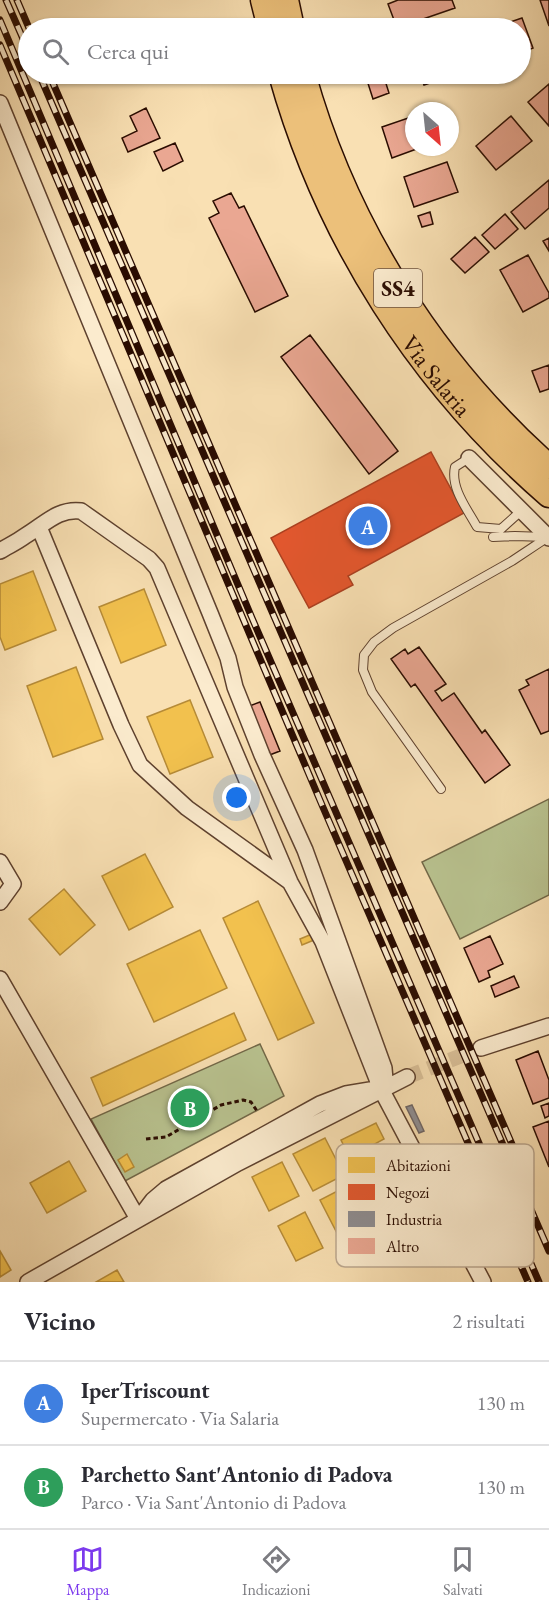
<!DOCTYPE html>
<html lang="it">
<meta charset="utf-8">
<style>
body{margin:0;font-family:"EB Garamond",serif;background:#f7f7f7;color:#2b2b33}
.compass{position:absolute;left:405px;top:102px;width:54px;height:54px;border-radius:50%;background:#fff;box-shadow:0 2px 4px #0004;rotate:153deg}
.you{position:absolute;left:237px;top:798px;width:21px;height:21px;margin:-15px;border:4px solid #fff;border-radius:50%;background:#1a73e8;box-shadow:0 0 0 9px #1a73e833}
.badge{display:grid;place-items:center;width:39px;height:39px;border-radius:50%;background:#7c3aed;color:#fff;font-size:20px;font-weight:700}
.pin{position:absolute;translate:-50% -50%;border:3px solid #fff;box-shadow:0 2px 6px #0006}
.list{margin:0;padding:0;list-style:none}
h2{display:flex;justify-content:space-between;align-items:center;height:78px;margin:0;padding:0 24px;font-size:26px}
h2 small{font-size:20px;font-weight:400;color:#7c7c81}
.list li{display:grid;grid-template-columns:39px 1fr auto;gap:18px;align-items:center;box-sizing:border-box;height:84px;padding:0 24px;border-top:2px solid #e1e1e2}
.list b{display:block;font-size:22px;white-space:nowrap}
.list p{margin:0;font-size:20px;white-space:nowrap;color:#7c7c81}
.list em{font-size:20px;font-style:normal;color:#7c7c81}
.icon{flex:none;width:33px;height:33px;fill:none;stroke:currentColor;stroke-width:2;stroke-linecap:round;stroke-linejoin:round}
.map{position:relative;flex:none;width:549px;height:1282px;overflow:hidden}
.search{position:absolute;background:#fff;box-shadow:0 2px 4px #0004;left:18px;right:18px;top:18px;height:66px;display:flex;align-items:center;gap:15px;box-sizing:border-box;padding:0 21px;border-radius:33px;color:#7c7c81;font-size:22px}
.sheet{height:246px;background:#fff}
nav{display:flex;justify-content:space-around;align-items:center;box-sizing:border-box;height:84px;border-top:2px solid #e1e1e2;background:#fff;font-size:16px;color:#7c7c81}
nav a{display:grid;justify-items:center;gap:3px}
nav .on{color:#7c3aed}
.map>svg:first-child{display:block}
</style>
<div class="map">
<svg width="549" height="1282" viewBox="0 0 549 1282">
<rect width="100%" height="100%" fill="#f9e0b3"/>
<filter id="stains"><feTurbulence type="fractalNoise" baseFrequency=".00333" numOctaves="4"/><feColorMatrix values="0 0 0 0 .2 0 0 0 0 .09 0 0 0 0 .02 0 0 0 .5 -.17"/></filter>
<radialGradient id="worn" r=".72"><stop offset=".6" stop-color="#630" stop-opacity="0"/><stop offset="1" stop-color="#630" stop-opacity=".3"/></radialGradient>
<path fill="#b9c390" stroke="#726848" stroke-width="1.5" d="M 549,799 L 549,895 L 460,939 L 422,862 Z
M 260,1044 L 284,1096 L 125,1181 L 91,1119 Z"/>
<path fill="#f2c14e" stroke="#b68b37" stroke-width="1.5" d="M 33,571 L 56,630 L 5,650 L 0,637 L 0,584 Z
M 144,589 L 166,645 L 121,663 L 99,607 Z
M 76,667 L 103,739 L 53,757 L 27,686 Z
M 190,700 L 213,757 L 170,774 L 147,717 Z
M 145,854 L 173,907 L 129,930 L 102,876 Z
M 64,889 L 95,925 L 60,955 L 29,919 Z
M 258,901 L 314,1023 L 278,1040 L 223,918 Z
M 200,930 L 227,988 L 154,1022 L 127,964 Z
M 312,934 L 314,940 L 302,945 L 300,939 Z
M 234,1013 L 246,1040 L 103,1106 L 91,1078 Z
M 376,1123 L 384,1139 L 371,1146 L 374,1152 L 361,1159 L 357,1152 L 349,1156 L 341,1140 Z
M 325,1138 L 344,1175 L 313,1191 L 293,1154 Z
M 127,1154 L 134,1167 L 125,1172 L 118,1160 Z
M 69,1161 L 86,1191 L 47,1213 L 30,1183 Z
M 282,1162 L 299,1196 L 269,1211 L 252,1177 Z
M 351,1184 L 371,1223 L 340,1239 L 320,1200 Z
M 305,1212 L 323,1248 L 296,1261 L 278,1226 Z
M 0,1251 L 11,1270 L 0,1277 Z
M 117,1270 L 124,1282 L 96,1282 Z"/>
<path fill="#e4572e" stroke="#ac4020" stroke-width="1.5" d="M 431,452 L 464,513 L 348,576 L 353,585 L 309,608 L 271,538 Z"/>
<path fill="#8d8d92" stroke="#6f6666" stroke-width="1.5" d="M 412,1105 L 424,1131 L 419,1133 L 406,1107 Z"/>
<path fill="#eaa792" stroke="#2a0c01" stroke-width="1.5" d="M 398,0 L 452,0 L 455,8 L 397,28 L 388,4 Z
M 540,0 L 549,0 L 549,26 Z
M 522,18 L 533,48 L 520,53 L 520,28 L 493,28 Z
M 365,74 L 383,74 L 389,93 L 373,99 Z
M 420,74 L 457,74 L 424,85 Z
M 549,84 L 549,126 L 528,102 Z
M 146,108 L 160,138 L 128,152 L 122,138 L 137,131 L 130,116 Z
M 414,116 L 414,147 L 422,147 L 392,158 L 382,127 Z
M 511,116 L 532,141 L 496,170 L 476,146 Z
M 175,143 L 183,161 L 163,171 L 154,152 Z
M 447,162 L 458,192 L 414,207 L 404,177 Z
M 549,180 L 549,208 L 525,229 L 511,212 Z
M 231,193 L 239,208 L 244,206 L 288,296 L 255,312 L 209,218 L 219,213 L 213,201 Z
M 430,212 L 433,224 L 422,227 L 418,216 Z
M 505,214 L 518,229 L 495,249 L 482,235 Z
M 475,237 L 489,252 L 465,273 L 451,259 Z
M 549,238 L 549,251 L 543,241 Z
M 528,255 L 549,293 L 549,298 L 523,312 L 500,270 Z
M 310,335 L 398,451 L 369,474 L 281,357 Z
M 549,365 L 549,389 L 540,392 L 532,371 Z
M 419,647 L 446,684 L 435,691 L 442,701 L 454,693 L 482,733 L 485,730 L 510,765 L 485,783 L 415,684 L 411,687 L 391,659 L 405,649 L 408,654 Z
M 549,669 L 549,731 L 541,734 L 519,690 L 529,685 L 526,680 Z
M 260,702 L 280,751 L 267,756 L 247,707 Z
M 490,936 L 503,964 L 488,971 L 490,977 L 479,982 L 464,948 Z
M 514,976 L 519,987 L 495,997 L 491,986 Z
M 538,1051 L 549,1080 L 549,1098 L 533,1104 L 516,1060 Z
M 549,1103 L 549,1116 L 545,1118 L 541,1106 Z
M 549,1121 L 549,1167 L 533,1127 Z"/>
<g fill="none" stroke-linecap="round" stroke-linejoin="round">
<path stroke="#dac098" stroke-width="15" stroke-dasharray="15 8" stroke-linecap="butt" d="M 407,1077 L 481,1048"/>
<g stroke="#5e412e" stroke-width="10">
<path id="service" d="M 469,458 L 455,467 C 450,488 468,510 477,527 L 501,529 L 521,511
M 493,537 L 515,536 L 546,537
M 441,789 L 372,692 L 363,670 L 364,655 L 374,642 L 393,628 L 512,561 L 548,537"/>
</g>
<g stroke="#5e412e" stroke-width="18">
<path id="minor" d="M 0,103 L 210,613 L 228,658 L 235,687 L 262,755 L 305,850 L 384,1068 L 385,1080 L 381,1089
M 469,458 L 549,538
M 39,527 L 121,725 L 140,765 L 187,808 L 290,882
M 0,551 C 8,546 17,542 25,536 C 44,525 58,508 81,511 L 149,559 L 157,568 L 290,882 L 323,942 L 381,1089 L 483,1282
M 0,862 L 13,884 L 0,902
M 0,979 L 138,1219
M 481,1048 L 549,1026
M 143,1213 L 153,1200 L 166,1189 L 320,1104 L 346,1094 L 370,1090
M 28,1282 L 238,1163 L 407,1077"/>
</g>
<g stroke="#2a0c01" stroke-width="27">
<g id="primary">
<path d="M 263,0 L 270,28"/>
<path d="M 286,0 L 292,28"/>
<path id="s1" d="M 281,74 C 327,238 420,383 549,495"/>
<path d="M 303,74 C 345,225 432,363 549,467"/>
</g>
</g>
<path stroke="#2a0c01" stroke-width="3" stroke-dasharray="4.5 3" stroke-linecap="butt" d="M 146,1139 L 166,1137 L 221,1105 L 243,1100 L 251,1102 L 257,1111"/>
<use href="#service" stroke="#fbebce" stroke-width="8"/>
<use href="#minor" stroke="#fbebce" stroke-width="15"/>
<use href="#primary" stroke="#ecc07a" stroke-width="24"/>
<g stroke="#2a0c01" stroke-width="7">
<path id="rail" d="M 6,0 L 28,50
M 17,0 L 29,28
M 0,20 L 252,618 L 539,1282
M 0,45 L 322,805 L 528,1282
M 39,74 L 549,1251
M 49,74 L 524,1172"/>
</g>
<use href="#rail" stroke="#fbebce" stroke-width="4.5" stroke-dasharray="14" stroke-linecap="butt"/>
</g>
<g text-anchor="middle" stroke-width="6" stroke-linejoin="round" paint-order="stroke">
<rect fill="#fbebce" stroke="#694f3e" stroke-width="1.5" x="374" y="269" width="48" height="38" rx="4.5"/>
<g font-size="22" font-weight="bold" fill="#2a0c01">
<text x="398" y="296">SS4</text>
</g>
<g font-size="24" fill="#2a0c01" stroke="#fbebce">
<text dy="8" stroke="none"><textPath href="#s1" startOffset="342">Via Salaria</textPath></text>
</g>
</g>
<rect x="336" y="1144" width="198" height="123" rx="9" fill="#fbebce" stroke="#bca890" stroke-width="1.5"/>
<rect x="348" y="1157" width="27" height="16" fill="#f2c14e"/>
<rect x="348" y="1184" width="27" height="16" fill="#e4572e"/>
<rect x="348" y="1211" width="27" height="16" fill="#8d8d92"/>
<rect x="348" y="1238" width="27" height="16" fill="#eaa792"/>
<g font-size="16" fill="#2a0c01">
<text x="386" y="1171">Abitazioni</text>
<text x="386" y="1198">Negozi</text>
<text x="386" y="1225">Industria</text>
<text x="386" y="1252">Altro</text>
</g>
<rect width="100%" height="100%" filter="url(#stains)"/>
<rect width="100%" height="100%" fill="url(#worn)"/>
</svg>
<svg class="compass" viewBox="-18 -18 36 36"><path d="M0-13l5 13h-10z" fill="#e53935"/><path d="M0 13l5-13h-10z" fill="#7c7c81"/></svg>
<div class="you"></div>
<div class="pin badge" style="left:368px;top:526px;background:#3f7fe0">A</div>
<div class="pin badge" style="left:190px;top:1108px;background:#2e9e5b">B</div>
<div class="search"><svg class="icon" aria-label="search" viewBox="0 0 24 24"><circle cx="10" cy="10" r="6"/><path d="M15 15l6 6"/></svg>Cerca qui</div>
</div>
<section class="sheet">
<h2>Vicino<small>2 risultati</small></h2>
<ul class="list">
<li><span class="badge" style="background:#3f7fe0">A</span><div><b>IperTriscount</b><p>Supermercato · Via Salaria</p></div><em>130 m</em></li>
<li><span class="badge" style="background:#2e9e5b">B</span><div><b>Parchetto Sant'Antonio di Padova</b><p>Parco · Via Sant'Antonio di Padova</p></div><em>130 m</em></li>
</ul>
</section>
<nav>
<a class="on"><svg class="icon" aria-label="map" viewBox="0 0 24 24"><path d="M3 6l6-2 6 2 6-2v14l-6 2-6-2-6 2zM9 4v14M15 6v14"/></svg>Mappa</a>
<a><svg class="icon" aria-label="directions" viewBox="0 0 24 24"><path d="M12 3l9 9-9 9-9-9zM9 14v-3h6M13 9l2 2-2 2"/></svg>Indicazioni</a>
<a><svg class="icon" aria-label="saved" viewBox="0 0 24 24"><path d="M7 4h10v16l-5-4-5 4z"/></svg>Salvati</a>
</nav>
